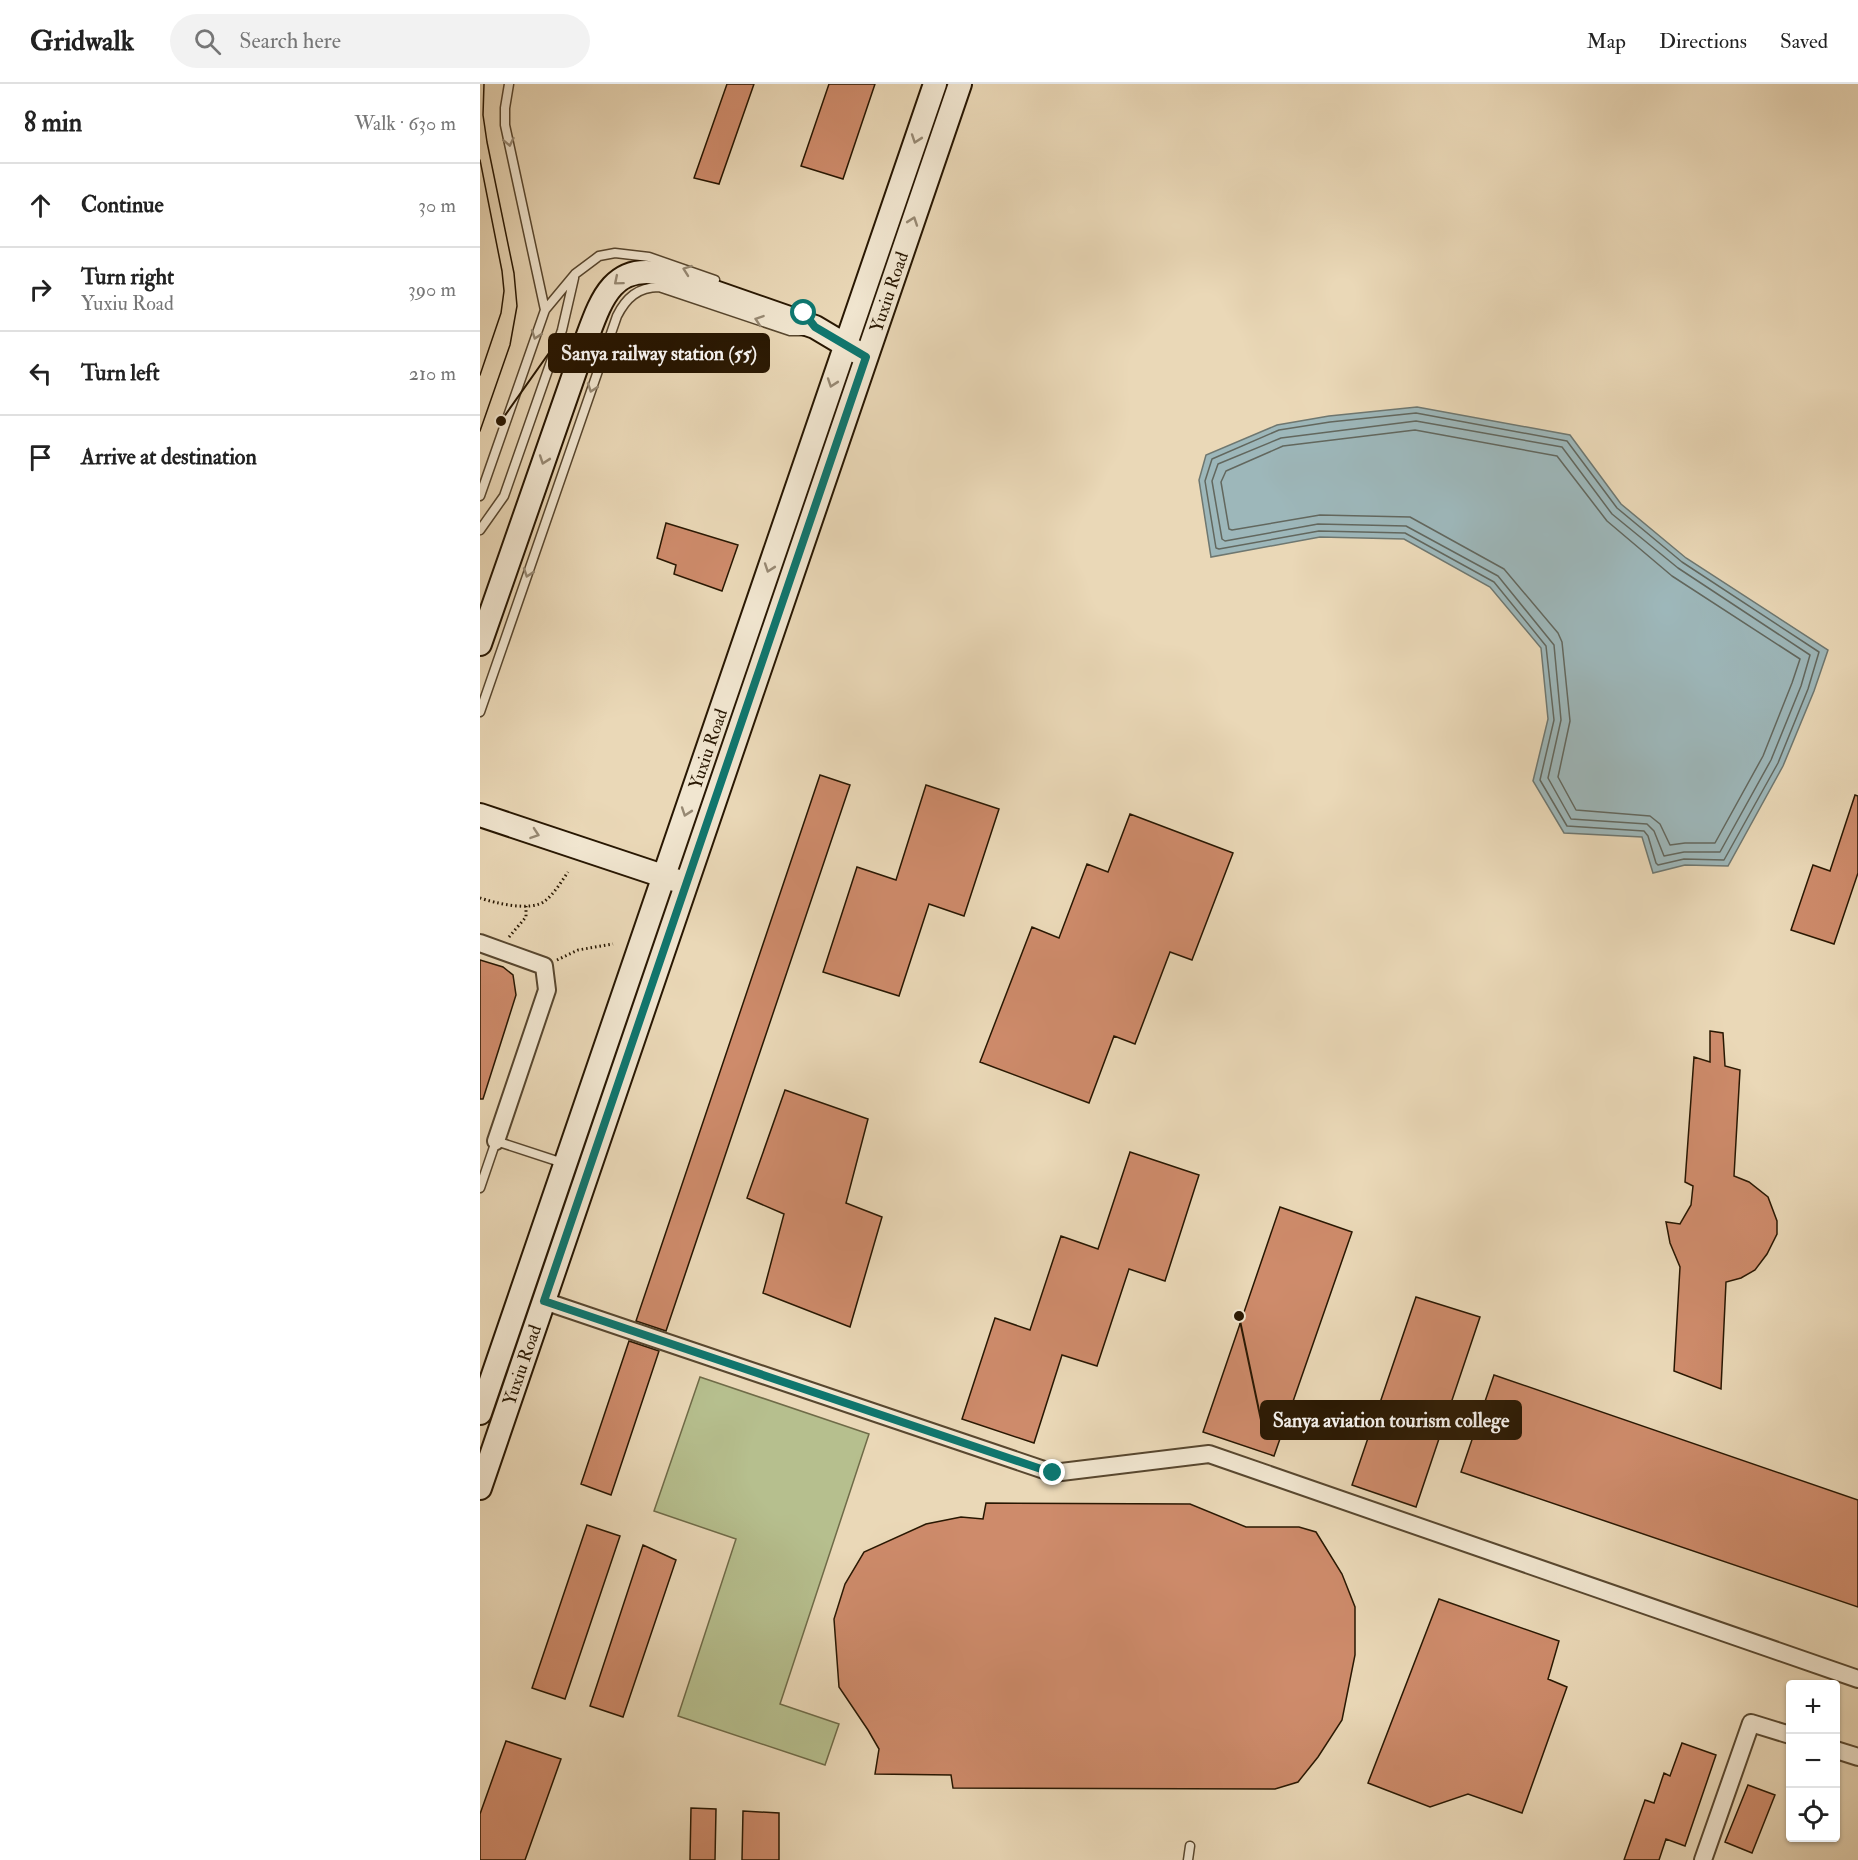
<!DOCTYPE html>
<meta charset="utf-8">
<style>
body{margin:0;font-family:"IM FELL Double Pica",serif;background:#f2f2f2;color:#222}
.controls{position:absolute;right:18px;bottom:18px;display:grid;overflow:hidden;border-radius:6px;box-shadow:0 2px 4px #0004}
.controls button{width:54px;height:54px;display:grid;place-items:center;padding:0;border:0;border-bottom:2px solid #e0e0e0;background:#fff;color:#222;font:30px sans-serif}
.stop{position:absolute;width:18px;height:18px;margin:-14px;border:4px solid #0f766e;border-radius:50%;background:#fff}
.stop.end{background:#0f766e;border-color:#fff;box-shadow:0 2px 6px #0008}
.list{margin:0;padding:0;list-style:none}
h2{display:flex;justify-content:space-between;align-items:center;height:78px;margin:0;padding:0 24px;font-size:26px}
h2 small{font-size:20px;font-weight:400;color:#767676}
.list li{display:grid;grid-template-columns:39px 1fr auto;gap:18px;align-items:center;box-sizing:border-box;height:84px;padding:0 24px;border-top:2px solid #e0e0e0}
.list b{display:block;font-size:22px;white-space:nowrap}
.list p{margin:0;font-size:20px;white-space:nowrap;color:#767676}
.list em{font-size:20px;font-style:normal;color:#767676}
.icon{flex:none;width:33px;height:33px;fill:none;stroke:currentColor;stroke-width:2;stroke-linecap:round;stroke-linejoin:round}
.map{position:relative;flex:none;width:1378px;height:1776px;overflow:hidden}
header{display:flex;align-items:center;gap:36px;box-sizing:border-box;height:84px;padding:0 30px;background:#fff;border-bottom:2px solid #e0e0e0}
header strong{font-size:28px}
nav{display:flex;gap:33px;margin-inline-start:auto;font-size:21px}
.search{width:420px;height:54px;background:#f2f2f2;display:flex;align-items:center;gap:15px;box-sizing:border-box;padding:0 21px;border-radius:33px;color:#767676;font-size:22px}
main{display:flex}
aside{flex:1;background:#fff}
.map>svg:first-child{display:block}
</style>
<header>
<strong>Gridwalk</strong>
<div class="search"><svg class="icon" aria-label="search" viewBox="0 0 24 24"><circle cx="10" cy="10" r="6"/><path d="M15 15l6 6"/></svg>Search here</div>
<nav><a>Map</a><a>Directions</a><a>Saved</a></nav>
</header>
<main>
<aside>
<h2>8 min<small>Walk · 630 m</small></h2>
<ul class="list">
<li><svg class="icon" aria-label="ahead" viewBox="0 0 24 24"><path d="M12 20V5M6 11l6-6 6 6"/></svg><div><b>Continue</b></div><em>30 m</em></li>
<li><svg class="icon" aria-label="right" viewBox="0 0 24 24"><path d="M7 20v-9h11M14 6l5 5-5 5"/></svg><div><b>Turn right</b><p>Yuxiu Road</p></div><em>390 m</em></li>
<li><svg class="icon" aria-label="left" viewBox="0 0 24 24"><path d="M17 20v-9H6M10 6l-5 5 5 5"/></svg><div><b>Turn left</b></div><em>210 m</em></li>
<li><svg class="icon" aria-label="arrive" viewBox="0 0 24 24"><path d="M6 21V4h12l-3 4 3 4H6"/></svg><div><b>Arrive at destination</b></div></li>
</ul>
</aside>
<div class="map">
<svg width="1378" height="1776" viewBox="0 0 1378 1776">
<rect width="100%" height="100%" fill="#ead8b7"/>
<filter id="stains"><feTurbulence type="fractalNoise" baseFrequency=".00333" numOctaves="4"/><feColorMatrix values="0 0 0 0 .2 0 0 0 0 .09 0 0 0 0 .02 0 0 0 .5 -.17"/></filter>
<radialGradient id="worn" r=".72"><stop offset=".6" stop-color="#630" stop-opacity="0"/><stop offset="1" stop-color="#630" stop-opacity=".3"/></radialGradient>
<path fill="#b6bf8e" stroke="#6f6b48" stroke-width="1.5" d="M 220,1293 L 389,1350 L 300,1620 L 359,1640 L 345,1681 L 198,1632 L 256,1455 L 174,1427 Z"/>
<path fill="#9db7ba" stroke="#6e7770" stroke-width="1.5" d="M 937,323 L 1090,351 L 1141,420 L 1206,474 L 1348,566 L 1334,607 L 1303,682 L 1248,782 L 1205,781 L 1173,789 L 1162,753 L 1084,749 L 1053,697 L 1068,635 L 1061,564 L 1010,503 L 924,455 L 840,453 L 731,473 L 719,396 L 726,371 L 797,341 L 849,332 Z"/>
<g fill="none" stroke-linecap="round" stroke-linejoin="round">
<path stroke="#62675e" stroke-width="1.5" d="M 936,329 L 1087,357 L 1137,424 L 1202,478 L 1339,568 L 1328,605 L 1298,679 L 1244,776 L 1204,775 L 1178,781 L 1176,779 L 1168,752 L 1164,747 L 1087,742 L 1060,696 L 1074,636 L 1066,562 L 1014,498 L 925,449 L 839,447 L 739,465 L 736,464 L 725,397 L 732,375 L 799,346 L 850,338 Z
M 936,337 L 1082,363 L 1132,430 L 1198,484 L 1330,571 L 1321,602 L 1291,676 L 1240,768 L 1204,768 L 1184,772 L 1174,747 L 1167,740 L 1091,735 L 1068,694 L 1081,636 L 1074,561 L 1018,492 L 926,442 L 838,440 L 745,457 L 742,455 L 732,397 L 738,380 L 801,354 Z
M 935,346 L 1077,372 L 1127,437 L 1192,492 L 1320,575 L 1312,599 L 1283,672 L 1235,759 L 1205,759 L 1190,761 L 1180,740 L 1170,732 L 1096,726 L 1078,693 L 1090,637 L 1082,558 L 1078,549 L 1024,485 L 930,433 L 840,431 L 752,446 L 749,445 L 741,398 L 746,387 L 803,362 Z"/>
</g>
<path fill="#ce8b6b" stroke="#281702" stroke-width="1.5" d="M 247,0 L 274,0 L 239,100 L 214,94 Z
M 349,0 L 395,0 L 363,95 L 321,82 Z
M 186,439 L 258,461 L 242,507 L 194,490 L 196,481 L 177,474 Z
M 340,691 L 370,701 L 186,1247 L 156,1237 Z
M 446,701 L 519,725 L 484,832 L 449,820 L 419,912 L 343,888 L 377,783 L 416,796 Z
M 1375,711 L 1378,712 L 1378,789 L 1354,860 L 1311,846 L 1333,781 L 1350,787 Z
M 650,730 L 753,769 L 712,876 L 690,868 L 655,960 L 634,952 L 609,1019 L 500,978 L 552,843 L 579,854 L 607,780 L 628,788 Z
M 0,876 L 23,883 L 33,891 L 36,911 L 3,1015 L 0,1015 Z
M 1230,947 L 1243,949 L 1245,982 L 1260,986 L 1254,1092 L 1269,1098 L 1288,1113 L 1297,1137 L 1297,1150 L 1287,1170 L 1275,1186 L 1261,1194 L 1246,1198 L 1241,1305 L 1194,1287 L 1200,1183 L 1190,1159 L 1186,1138 L 1200,1140 L 1211,1121 L 1213,1102 L 1205,1098 L 1214,973 L 1230,978 Z
M 305,1006 L 388,1035 L 366,1119 L 402,1133 L 370,1243 L 283,1209 L 304,1130 L 267,1114 Z
M 650,1068 L 719,1091 L 685,1197 L 649,1185 L 617,1282 L 582,1271 L 554,1359 L 482,1335 L 515,1234 L 550,1246 L 581,1152 L 618,1165 Z
M 800,1123 L 872,1148 L 794,1372 L 723,1348 Z
M 936,1213 L 1000,1233 L 936,1423 L 872,1401 Z
M 149,1257 L 179,1267 L 131,1411 L 101,1400 Z
M 1014,1291 L 1378,1416 L 1378,1523 L 981,1388 Z
M 506,1419 L 710,1420 L 766,1443 L 819,1443 L 836,1448 L 862,1490 L 875,1523 L 875,1571 L 862,1636 L 838,1673 L 818,1698 L 795,1705 L 473,1704 L 471,1691 L 395,1690 L 399,1665 L 388,1646 L 359,1603 L 354,1535 L 365,1500 L 384,1468 L 446,1440 L 481,1433 L 503,1435 Z
M 107,1441 L 140,1452 L 85,1615 L 52,1604 Z
M 163,1461 L 196,1476 L 143,1633 L 110,1622 Z
M 959,1515 L 1079,1557 L 1068,1595 L 1087,1603 L 1042,1729 L 988,1710 L 950,1723 L 888,1699 Z
M 26,1657 L 81,1675 L 45,1776 L 0,1776 L 0,1730 Z
M 1202,1659 L 1236,1671 L 1205,1762 L 1186,1755 L 1179,1776 L 1144,1776 L 1165,1716 L 1174,1719 L 1184,1689 L 1190,1692 Z
M 1268,1701 L 1295,1711 L 1272,1769 L 1245,1758 Z
M 211,1724 L 236,1725 L 235,1776 L 210,1776 Z
M 263,1727 L 299,1729 L 299,1776 L 262,1776 Z"/>
<g fill="none" stroke-linecap="round" stroke-linejoin="round">
<g stroke="#58472f" stroke-width="11">
<path id="lane" d="M 29,0 L 25,24 L 25,41 L 65,226
M 0,412 L 65,226 L 95,190 L 119,172 L 135,169 L 169,173 L 235,196
M 0,446 L 24,412 L 82,246 L 94,194
M 0,628 L 137,232 C 146,214 158,203 179,203 L 310,247 L 324,247
M 0,1104 L 16,1057 L 83,1079
M 708,1776 L 710,1762"/>
</g>
<g stroke="#58472f" stroke-width="20">
<path id="street" d="M 0,859 L 64,882 L 67,906 L 16,1057
M 64,1217 L 573,1389 L 729,1370 L 1378,1595
M 1356,1666 L 1378,1673
M 1223,1776 L 1271,1639 L 1310,1651"/>
</g>
<g stroke="#281702" stroke-width="26">
<path id="secondary" d="M 0,560 L 105,259 C 120,219 131,178 183,190 L 335,243 L 377,268
M 0,731 L 198,797
M 0,1329 L 455,0
M 0,1404 L 480,0"/>
</g>
<path stroke="#281702" stroke-width="3" stroke-dasharray="1.5 3" stroke-linecap="butt" d="M 0,814 C 15,819 51,828 65,817 C 74,810 81,798 88,788
M 29,853 L 46,833 L 46,822
M 77,876 L 98,866 L 133,860"/>
<use href="#lane" stroke="#f1e6d0" stroke-width="8"/>
<use href="#street" stroke="#f1e6d0" stroke-width="16"/>
<use href="#secondary" stroke="#f1e6d0" stroke-width="22"/>
<path stroke="#281702" stroke-width="1.5" d="M 0,76 L 22,187 L 24,207 L 21,229 L 0,291
M 0,347 L 30,261 L 37,222 L 34,189 L 7,58 L 3,31 L 4,0"/>
</g>
<defs><path id="oneway-chevron" d="M-2-3.5L2.5 0L-2 3.5" fill="none" stroke-width="1.6" stroke-linecap="round" stroke-linejoin="round" transform="scale(1.5)"/></defs>
<g stroke="#978973">
<use href="#oneway-chevron" transform="translate(436 55) rotate(109)"/>
<use href="#oneway-chevron" transform="translate(29 58) rotate(78)"/>
<use href="#oneway-chevron" transform="translate(433 137) rotate(-71)"/>
<use href="#oneway-chevron" transform="translate(207 186) rotate(-160)"/>
<use href="#oneway-chevron" transform="translate(138 197) rotate(140)"/>
<use href="#oneway-chevron" transform="translate(279 236) rotate(-161)"/>
<use href="#oneway-chevron" transform="translate(56 251) rotate(109)"/>
<use href="#oneway-chevron" transform="translate(352 299) rotate(109)"/>
<use href="#oneway-chevron" transform="translate(112 304) rotate(109)"/>
<use href="#oneway-chevron" transform="translate(64 376) rotate(109)"/>
<use href="#oneway-chevron" transform="translate(289 484) rotate(109)"/>
<use href="#oneway-chevron" transform="translate(48 489) rotate(109)"/>
<use href="#oneway-chevron" transform="translate(206 728) rotate(109)"/>
<use href="#oneway-chevron" transform="translate(55 750) rotate(19)"/>
</g>
<g fill="none" stroke-linecap="round" stroke-linejoin="round">
<path stroke="#0f766e" stroke-width="8" d="M 324,229 L 335,243 L 386,273 L 64,1217 L 573,1389"/>
</g>
<g text-anchor="middle" stroke-width="5" stroke-linejoin="round" paint-order="stroke">
<g font-size="18" fill="#281702" stroke="#f1e6d0">
<text transform="translate(409 208) rotate(-71)" y="6">Yuxiu Road</text>
<text transform="translate(228 665) rotate(-71)" y="6">Yuxiu Road</text>
<text transform="translate(42 1281) rotate(-71)" y="6">Yuxiu Road</text>
</g>
</g>
<path fill="none" stroke="#281702" stroke-width="2" d="M21 337L69 269M759 1232L781 1336"/>
<g fill="#281702" stroke="#f1e6d0" stroke-width="2">
<circle cx="21" cy="337" r="6"/>
<circle cx="759" cy="1232" r="6"/>
</g>
<g fill="#281702" stroke="#281702" stroke-width="2">
<rect x="69" y="250" width="220" height="38" rx="6"/>
<rect x="781" y="1317" width="260" height="38" rx="6"/>
</g>
<g font-size="20" text-anchor="middle" font-weight="bold" fill="#fff">
<text x="179" y="276">Sanya railway station (55)</text>
<text x="911" y="1343">Sanya aviation tourism college</text>
</g>
<rect width="100%" height="100%" filter="url(#stains)"/>
<rect width="100%" height="100%" fill="url(#worn)"/>
</svg>
<div class="controls">
<button>+</button>
<button>−</button>
<button><svg class="icon" aria-label="locate" viewBox="0 0 24 24"><circle cx="12" cy="12" r="6"/><path d="M12 2v4M12 18v4M2 12h4M18 12h4"/></svg></button>
</div>
<div class="stop" style="left:324px;top:229px"></div>
<div class="stop end" style="left:573px;top:1389px"></div>
</div>
</main>
